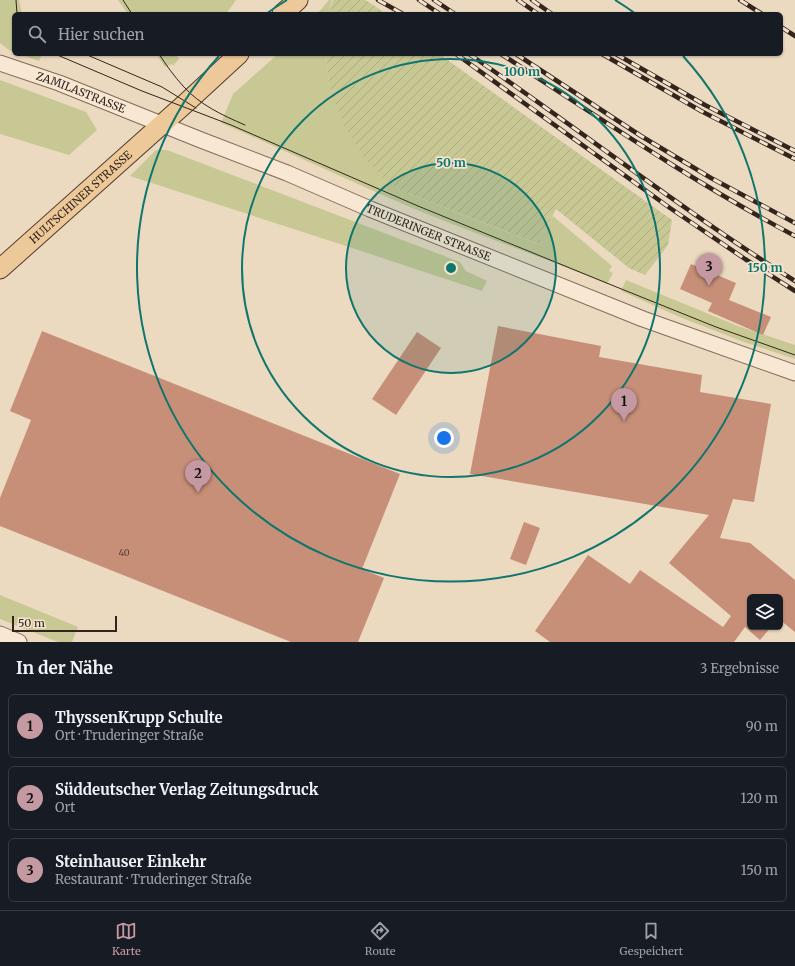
<!DOCTYPE html>
<html lang="de">
<meta charset="utf-8">
<style>
body{margin:0;font-family:Merriweather,serif;background:#20242c;color:#f1f3f6}
.controls{position:absolute;right:12px;bottom:12px;display:grid;overflow:hidden;border-radius:6px;box-shadow:0 1px 3px #0004}
.controls button{width:36px;height:36px;display:grid;place-items:center;padding:0;border:0;border-bottom:1px solid #363941;background:#171b24;color:#f1f3f6;font:20px sans-serif}
.scale{position:absolute;left:12px;bottom:10px;width:105px;box-sizing:border-box;padding-left:4px;border:2px solid #33251d;border-top:0;font-size:11px;line-height:14px;white-space:nowrap;color:#33251d;-webkit-text-stroke:3px #f3e4cf;paint-order:stroke}
.you{position:absolute;left:444px;top:438px;width:14px;height:14px;margin:-10px;border:3px solid #fff;border-radius:50%;background:#1a73e8;box-shadow:0 0 0 6px #1a73e833}
.badge{display:grid;place-items:center;width:26px;height:26px;border-radius:50%;background:#c599a1;color:#111;font-size:13px;font-weight:700}
.pin{position:absolute;translate:-50% -33px;filter:drop-shadow(0 1px 2px #0008)}
.pin::after{content:'';position:absolute;top:21px;width:14px;height:12px;background:inherit;clip-path:polygon(0 0,100% 0,50% 100%)}
.list{margin:0;padding:0;list-style:none}
h2{display:flex;justify-content:space-between;align-items:center;height:52px;margin:0;padding:0 16px;font-size:17px}
h2 small{font-size:13px;font-weight:400;color:#9ea1a6}
.list li{display:grid;grid-template-columns:26px 1fr auto;gap:12px;align-items:center;box-sizing:border-box;height:64px;margin:0 8px 8px;padding:0 8px;border:1px solid #363941;border-radius:6px}
.list b{display:block;font-size:15px;white-space:nowrap}
.list p{margin:0;font-size:13px;white-space:nowrap;color:#9ea1a6}
.list em{font-size:13px;font-style:normal;color:#9ea1a6}
.icon{flex:none;width:22px;height:22px;fill:none;stroke:currentColor;stroke-width:2;stroke-linecap:round;stroke-linejoin:round}
.map{position:relative;flex:none;width:795px;height:642px;overflow:hidden}
.search{position:absolute;background:#171b24;box-shadow:0 1px 3px #0004;left:12px;right:12px;top:12px;height:44px;display:flex;align-items:center;gap:10px;box-sizing:border-box;padding:0 14px;border-radius:6px;color:#9ea1a6;font-size:15px}
.sheet{height:268px;background:#171b24}
nav{display:flex;justify-content:space-around;align-items:center;box-sizing:border-box;height:56px;border-top:1px solid #363941;background:#171b24;font-size:11px;color:#9ea1a6}
nav a{display:grid;justify-items:center;gap:2px}
nav .on{color:#c599a1}
.map>svg:first-child{display:block}
</style>
<div class="map">
<svg width="795" height="642" viewBox="0 0 795 642">
<defs>
<pattern id="garden-furrows" width="10" height="10" patternUnits="userSpaceOnUse"><rect width="10" height="10" fill="#c8c895"/><path d="M-1 1l2-2M0 10L10 0M9 11l2-2" fill="none" stroke="#acac80"/></pattern>
</defs>
<rect width="100%" height="100%" fill="#ebd9c0"/>
<path fill="#c8c895" d="M 0,0 L 19,0 L 22,14 L 14,14 L 14,52 L 9,50 L 0,43 Z
M 118,0 L 236,0 L 226,14 L 128,14 Z
M 329,0 L 332,0 L 329,14 L 317,14 Z
M 19,54 L 42,54 L 39,61 Z
M 156,54 L 177,54 L 176,55 L 179,59 L 173,66 L 172,64 L 165,67 Z
M 278,54 L 326,54 L 329,84 L 393,186 L 407,193 L 537,244 L 553,216 L 612,266 L 609,271 L 613,273 L 607,284 C 549,260 490,239 432,216 C 361,187 292,153 221,123 L 233,94 Z
M 0,80 L 86,112 L 97,130 L 69,155 L 0,134 Z
M 156,150 L 167,150 L 460,262 L 466,271 L 487,281 L 482,291 L 346,246 L 130,176 Z
M 626,280 L 738,326 L 795,345 L 795,359 L 744,342 L 682,318 L 621,291 Z
M 0,595 L 78,627 L 72,642 L 58,642 L 0,619 Z"/>
<path fill="url(#garden-furrows)" d="M 333,0 L 365,0 L 375,6 L 386,14 L 329,14 Z
M 326,54 L 439,54 L 672,220 L 668,245 L 645,275 L 629,268 L 556,209 L 538,244 L 407,193 L 393,186 L 364,158 L 343,124 L 329,84 Z"/>
<path fill="#c88f78" d="M 691,264 L 736,283 L 729,300 L 771,317 L 763,335 L 708,311 L 712,303 L 680,289 Z
M 498,326 L 601,346 L 599,357 L 702,375 L 700,392 L 771,404 L 754,502 L 733,499 L 720,538 L 750,543 L 795,580 L 795,632 L 780,620 L 780,597 L 750,597 L 750,627 L 771,627 L 760,640 L 745,627 L 734,642 L 550,642 L 535,631 L 588,555 L 630,584 L 640,570 L 723,627 L 731,616 L 669,563 L 709,515 L 470,474 Z
M 42,331 L 400,474 L 362,569 L 384,578 L 358,642 L 291,642 L 0,526 L 0,498 L 31,420 L 10,411 Z
M 417,332 L 441,348 L 396,415 L 372,399 Z
M 524,522 L 540,528 L 526,565 L 510,559 Z"/>
<g fill="none" stroke-linecap="round" stroke-linejoin="round">
<g stroke="#836a59" stroke-width="17">
<g id="minor">
<path id="s1" d="M 0,63 L 59,83 L 201,140 L 287,173 L 370,209 L 643,319 L 795,373"/>
<path d="M 0,634 L 19,642"/>
</g>
</g>
<g stroke="#513a2d" stroke-width="21">
<g id="major">
<path d="M 282,14 L 298,0"/>
<path id="s2" d="M 0,269 L 187,102 L 239,54"/>
</g>
</g>
<use href="#minor" stroke="#f7e7d3" stroke-width="15"/>
<use href="#major" stroke="#edc999" stroke-width="19"/>
<path stroke="#33251d" stroke-width="1" d="M 16,0 L 17,14
M 123,0 L 132,14
M 55,54 L 142,91 L 231,125 L 418,206 L 614,286 L 716,327 L 795,355
M 85,54 L 162,87 L 196,108
M 159,54 C 166,65 174,76 183,86 C 200,105 222,115 245,125"/>
<g stroke="#33251d" stroke-width="4.5">
<path id="rail" d="M 378,0 L 403,14
M 419,0 L 440,14
M 434,0 L 455,14
M 518,0 L 538,14
M 532,0 L 552,14
M 740,0 L 762,14
M 781,27 L 795,36
M 456,54 L 670,208 L 745,259 L 795,291
M 469,54 C 579,129 683,211 795,281
M 501,54 C 598,117 693,182 795,236
M 516,54 L 641,136 L 711,178 L 795,223
M 602,54 L 701,111 L 795,159
M 616,54 L 705,105 L 795,151"/>
</g>
<use href="#rail" stroke="#f3e4cf" stroke-width="3" stroke-dasharray="9" stroke-linecap="butt"/>
</g>
<circle cx="451" cy="268" r="105" fill="#0f766e" fill-opacity=".12"/>
<g fill="none" stroke="#0f766e" stroke-width="2">
<circle cx="451" cy="268" r="105"/>
<circle cx="451" cy="268" r="209"/>
<path d="M266 14A314 314 0 0 1 287 0M615 0A314 314 0 0 1 636 14M683 56A314 314 0 1 1 219 56"/>
</g>
<g text-anchor="middle" stroke-width="3.5" stroke-linejoin="round" paint-order="stroke">
<g font-size="9" fill="#584034">
<text x="124" y="556">40</text>
</g>
<g font-size="11" fill="#33251d" stroke="#f3e4cf">
<text dy="4" stroke="none"><textPath href="#s1" startOffset="86">ZAMILASTRASSE</textPath></text>
<text dy="4" stroke="none"><textPath href="#s2" startOffset="108">HULTSCHINER STRASSE</textPath></text>
<text dy="4" stroke="none"><textPath href="#s1" startOffset="461">TRUDERINGER STRASSE</textPath></text>
</g>
</g>
<circle cx="451" cy="268" r="6" fill="#0f766e" stroke="#f3e4cf" stroke-width="2"/>
<g font-size="12" text-anchor="middle" font-weight="bold" fill="#0f766e" stroke="#f3e4cf" stroke-width="3.5" stroke-linejoin="round" paint-order="stroke">
<text x="522" y="76">100 m</text>
<text x="451" y="167">50 m</text>
<text x="765" y="272">150 m</text>
</g>
</svg>
<div class="controls">
<button><svg class="icon" aria-label="layers" viewBox="0 0 24 24"><path d="M12 4l9 5-9 5-9-5zM3 14l9 5 9-5"/></svg></button>
</div>
<div class="scale">50 m</div>
<div class="you"></div>
<div class="pin badge" style="left:624px;top:421px">1</div>
<div class="pin badge" style="left:198px;top:493px">2</div>
<div class="pin badge" style="left:709px;top:286px">3</div>
<div class="search"><svg class="icon" aria-label="search" viewBox="0 0 24 24"><circle cx="10" cy="10" r="6"/><path d="M15 15l6 6"/></svg>Hier suchen</div>
</div>
<section class="sheet">
<h2>In der Nähe<small>3 Ergebnisse</small></h2>
<ul class="list">
<li><span class="badge">1</span><div><b>ThyssenKrupp Schulte</b><p>Ort · Truderinger Straße</p></div><em>90 m</em></li>
<li><span class="badge">2</span><div><b>Süddeutscher Verlag Zeitungsdruck</b><p>Ort</p></div><em>120 m</em></li>
<li><span class="badge">3</span><div><b>Steinhauser Einkehr</b><p>Restaurant · Truderinger Straße</p></div><em>150 m</em></li>
</ul>
</section>
<nav>
<a class="on"><svg class="icon" aria-label="map" viewBox="0 0 24 24"><path d="M3 6l6-2 6 2 6-2v14l-6 2-6-2-6 2zM9 4v14M15 6v14"/></svg>Karte</a>
<a><svg class="icon" aria-label="directions" viewBox="0 0 24 24"><path d="M12 3l9 9-9 9-9-9zM9 14v-3h6M13 9l2 2-2 2"/></svg>Route</a>
<a><svg class="icon" aria-label="saved" viewBox="0 0 24 24"><path d="M7 4h10v16l-5-4-5 4z"/></svg>Gespeichert</a>
</nav>
